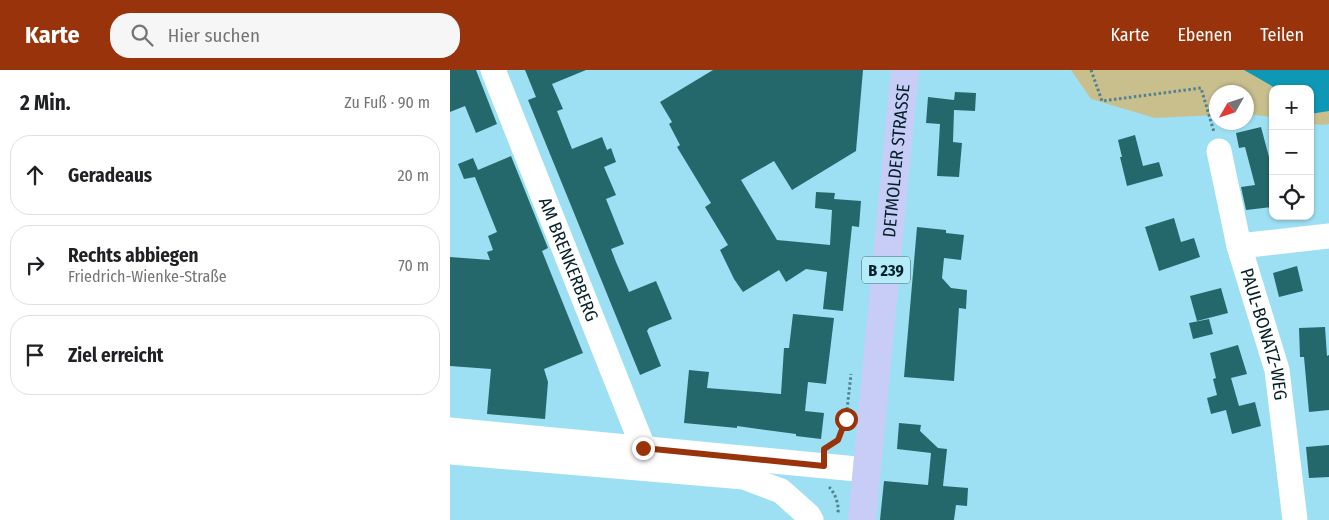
<!DOCTYPE html>
<html lang="de">
<meta charset="utf-8">
<style>
body{margin:0;font-family:"Fira Sans Condensed",sans-serif;background:#f6f6f6;color:#202124}
.controls{position:absolute;right:15px;top:15px;display:grid;overflow:hidden;border-radius:10px;box-shadow:0 1px 4px #0004}
.controls button{width:45px;height:45px;display:grid;place-items:center;padding:0;border:0;border-bottom:1px solid #e0e0e0;background:#fff;color:#202124;font:25px sans-serif}
.compass{position:absolute;left:759px;top:15px;width:45px;height:45px;border-radius:50%;background:#fff;box-shadow:0 1px 4px #0004;rotate:231deg}
.stop{position:absolute;width:15px;height:15px;margin:-11px;border:4px solid #99330b;border-radius:50%;background:#fff}
.stop.end{background:#99330b;border-color:#fff;box-shadow:0 1px 5px #0008}
.list{margin:0;padding:0;list-style:none}
h2{display:flex;justify-content:space-between;align-items:center;height:65px;margin:0;padding:0 20px;font-size:21px}
h2 small{font-size:16px;font-weight:400;color:#757577}
.list li{display:grid;grid-template-columns:32px 1fr auto;gap:15px;align-items:center;box-sizing:border-box;height:80px;margin:0 10px 10px;padding:0 10px;border:1px solid #e0e0e0;border-radius:20px}
.list b{display:block;font-size:19px;white-space:nowrap}
.list p{margin:0;font-size:16px;white-space:nowrap;color:#757577}
.list em{font-size:16px;font-style:normal;color:#757577}
.icon{flex:none;width:28px;height:28px;fill:none;stroke:currentColor;stroke-width:2;stroke-linecap:round;stroke-linejoin:round}
.map{position:relative;flex:none;width:879px;height:450px;overflow:hidden}
header{display:flex;align-items:center;gap:30px;box-sizing:border-box;height:70px;padding:0 25px;background:#99330b;color:#fff}
header strong{font-size:24px}
nav{display:flex;gap:28px;margin-inline-start:auto;font-size:18px}
.search{width:350px;height:45px;background:#f6f6f6;display:flex;align-items:center;gap:12px;box-sizing:border-box;padding:0 18px;border-radius:20px;color:#757577;font-size:19px}
main{display:flex}
aside{flex:1;background:#fff}
.map>svg:first-child{display:block}
</style>
<header>
<strong>Karte</strong>
<div class="search"><svg class="icon" aria-label="search" viewBox="0 0 24 24"><circle cx="10" cy="10" r="6"/><path d="M15 15l6 6"/></svg>Hier suchen</div>
<nav><a>Karte</a><a>Ebenen</a><a>Teilen</a></nav>
</header>
<main>
<aside>
<h2>2 Min.<small>Zu Fuß · 90 m</small></h2>
<ul class="list">
<li><svg class="icon" aria-label="ahead" viewBox="0 0 24 24"><path d="M12 20V5M6 11l6-6 6 6"/></svg><div><b>Geradeaus</b></div><em>20 m</em></li>
<li><svg class="icon" aria-label="right" viewBox="0 0 24 24"><path d="M7 20v-9h11M14 6l5 5-5 5"/></svg><div><b>Rechts abbiegen</b><p>Friedrich-Wienke-Straße</p></div><em>70 m</em></li>
<li><svg class="icon" aria-label="arrive" viewBox="0 0 24 24"><path d="M6 21V4h12l-3 4 3 4H6"/></svg><div><b>Ziel erreicht</b></div></li>
</ul>
</aside>
<div class="map">
<svg width="879" height="450" viewBox="0 0 879 450">
<rect width="100%" height="100%" fill="#9de0f3"/>
<path fill="#c9bf8d" d="M 621,0 L 879,0 L 879,54 L 871,55 L 860,53 L 860,19 L 823,19 L 823,47 L 797,44 L 796,22 L 766,22 L 766,45 L 705,48 L 641,29 Z"/>
<path fill="#0e98b5" d="M 794,0 L 879,0 L 879,41 L 860,44 L 860,19 L 827,19 Z"/>
<path fill="#25686b" d="M 0,0 L 26,0 L 47,54 L 26,63 L 15,36 L 0,42 Z
M 75,0 L 136,0 L 102,14 L 113,39 L 107,41 L 122,79 L 152,67 L 157,80 L 161,78 L 166,92 L 154,97 L 166,125 L 156,129 L 174,174 L 161,179 L 166,192 L 179,222 L 206,211 L 222,249 L 199,258 L 197,261 L 211,296 L 190,305 L 78,30 L 86,27 Z
M 263,0 L 413,0 L 406,81 L 342,120 L 324,91 L 291,110 L 327,170 L 380,175 L 382,140 L 365,138 L 366,122 L 385,123 L 384,129 L 411,131 L 409,157 L 402,156 L 393,241 L 373,239 L 377,202 L 356,199 L 336,212 L 329,200 L 293,222 L 284,209 L 270,180 L 278,175 L 255,137 L 261,133 L 227,77 L 230,75 L 219,54 L 222,52 L 210,32 Z
M 505,22 L 526,23 L 525,41 L 504,40 L 503,72 L 512,73 L 509,107 L 487,106 L 490,54 L 476,53 L 478,27 L 504,30 Z
M 811,57 L 823,102 L 823,137 L 796,140 L 791,117 L 805,115 L 795,77 L 789,78 L 786,63 Z
M 685,65 L 693,96 L 709,92 L 713,106 L 677,116 L 670,87 L 672,87 L 668,70 Z
M 61,86 L 98,178 L 92,181 L 133,283 L 94,299 L 98,312 L 95,349 L 37,344 L 41,299 L 0,296 L 0,187 L 40,190 L 37,182 L 43,180 L 38,166 L 47,162 L 25,107 L 14,109 L 8,94 L 23,88 L 28,100 Z
M 724,148 L 731,172 L 744,168 L 750,187 L 709,201 L 695,157 Z
M 467,157 L 496,160 L 496,163 L 514,165 L 511,190 L 494,188 L 492,208 L 501,218 L 517,220 L 516,239 L 509,238 L 504,311 L 454,307 Z
M 847,196 L 853,221 L 829,227 L 823,203 Z
M 771,218 L 778,243 L 747,251 L 740,226 Z
M 343,244 L 384,248 L 376,314 L 358,312 L 355,341 L 374,343 L 371,369 L 346,366 L 346,364 L 287,356 L 287,358 L 234,353 L 239,300 L 259,302 L 257,318 L 331,324 L 334,278 L 339,278 Z
M 759,249 L 763,264 L 743,269 L 739,253 Z
M 875,257 L 877,286 L 879,285 L 879,340 L 859,342 L 854,287 L 850,287 L 849,258 Z
M 788,275 L 797,304 L 781,308 L 789,336 L 805,332 L 811,356 L 782,364 L 776,340 L 761,344 L 757,328 L 767,325 L 763,309 L 766,308 L 760,283 Z
M 449,353 L 471,355 L 470,361 L 488,378 L 497,379 L 493,416 L 518,418 L 517,436 L 506,435 L 504,450 L 430,450 L 434,411 L 478,415 L 481,383 L 447,379 Z
M 879,375 L 879,407 L 859,408 L 856,377 Z"/>
<g fill="none" stroke-linecap="round" stroke-linejoin="round">
<path stroke="#52828f" stroke-width="3" stroke-dasharray="2.5 2.5" stroke-linecap="butt" d="M 641,0 L 652,31 L 751,18 L 764,62
M 381,374 L 388,370 L 396,349 L 401,304
M 379,417 C 385,423 389,434 388,443"/>
<g stroke="#fff" stroke-width="25">
<path id="s1" d="M 43,0 L 193,377"/>
<path id="s2" d="M 769,81 L 789,176 L 827,300 L 845,450"/>
<path d="M 789,176 L 879,166"/>
<path d="M 0,360 L 417,400"/>
<path d="M 0,382 L 294,407 L 331,421 L 358,445 L 361,450"/>
</g>
<path stroke="#c7cdf7" stroke-width="28" id="s3" d="M 412,450 L 455,0"/>
</g>
<g fill="none" stroke-linecap="round" stroke-linejoin="round">
<path stroke="#99330b" stroke-width="6" d="M 193,378 L 374,396 L 374,379 L 388,370 L 396,349"/>
</g>
<g text-anchor="middle" stroke-width="5" stroke-linejoin="round" paint-order="stroke">
<rect fill="#b6ebfa" stroke="#3a5e67" stroke-width="1" x="412" y="186.5" width="48" height="27" rx="4"/>
<g font-size="16" font-weight="bold" fill="#052128">
<text x="436" y="206">B 239</text>
</g>
<g font-size="18" fill="#052128" stroke="#b6ebfa">
<text dy="6" stroke="none"><textPath href="#s3" startOffset="361">DETMOLDER STRASSE</textPath></text>
<text dy="6" stroke="none"><textPath href="#s1" startOffset="204">AM BRENKERBERG</textPath></text>
<text dy="6" stroke="none"><textPath href="#s2" startOffset="189">PAUL-BONATZ-WEG</textPath></text>
</g>
</g>
</svg>
<div class="controls">
<button>+</button>
<button>−</button>
<button><svg class="icon" aria-label="locate" viewBox="0 0 24 24"><circle cx="12" cy="12" r="6"/><path d="M12 2v4M12 18v4M2 12h4M18 12h4"/></svg></button>
</div>
<svg class="compass" viewBox="-18 -18 36 36"><path d="M0-13l5 13h-10z" fill="#e53935"/><path d="M0 13l5-13h-10z" fill="#757577"/></svg>
<div class="stop" style="left:396px;top:349px"></div>
<div class="stop end" style="left:193px;top:378px"></div>
</div>
</main>
